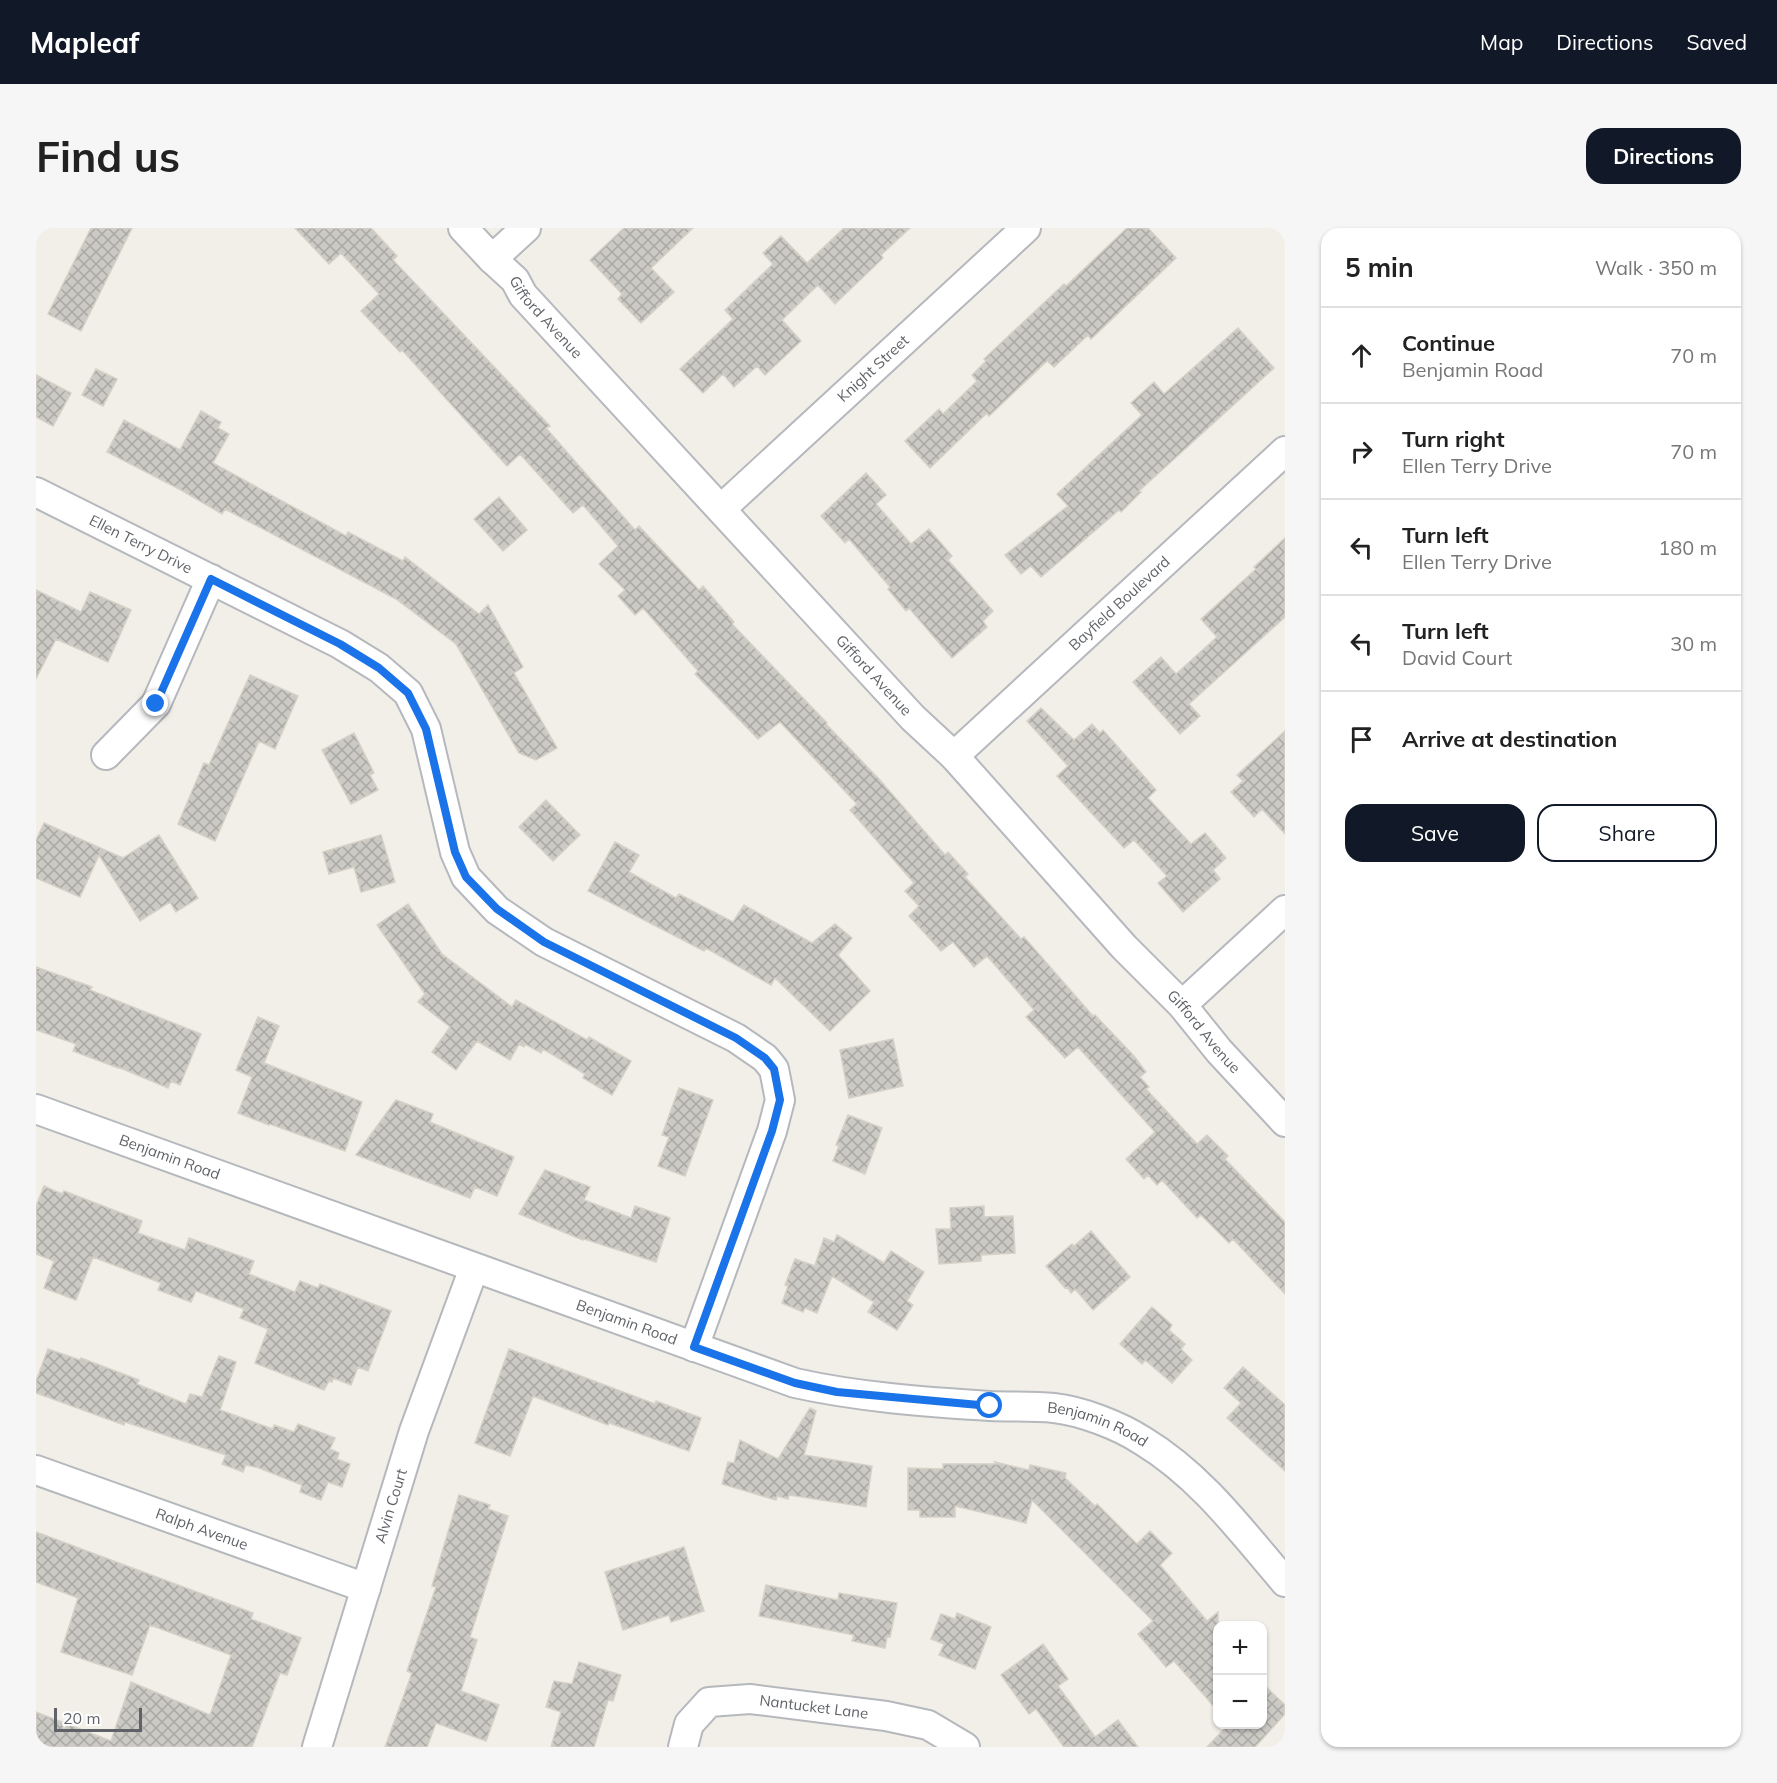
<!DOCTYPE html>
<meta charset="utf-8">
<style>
body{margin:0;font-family:Mulish,sans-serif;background:#f6f6f6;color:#222}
.controls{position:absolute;right:18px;bottom:18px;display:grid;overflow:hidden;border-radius:12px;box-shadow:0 2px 4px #0004}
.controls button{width:54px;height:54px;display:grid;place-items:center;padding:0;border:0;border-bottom:2px solid #e0e0e0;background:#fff;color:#222;font:30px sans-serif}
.scale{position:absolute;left:18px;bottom:15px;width:88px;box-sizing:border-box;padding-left:6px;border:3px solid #5f6368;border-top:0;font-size:16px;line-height:21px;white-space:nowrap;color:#5f6368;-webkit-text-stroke:4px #fff;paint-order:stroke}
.stop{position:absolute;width:18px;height:18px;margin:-14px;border:4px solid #1a73e8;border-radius:50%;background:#fff}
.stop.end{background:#1a73e8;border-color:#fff;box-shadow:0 2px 6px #0008}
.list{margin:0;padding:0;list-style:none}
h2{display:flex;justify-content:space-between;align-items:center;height:78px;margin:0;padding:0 24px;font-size:26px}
h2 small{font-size:20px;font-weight:400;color:#767676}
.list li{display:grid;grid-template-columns:39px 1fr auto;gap:18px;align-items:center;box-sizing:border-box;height:96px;padding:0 24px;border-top:2px solid #e0e0e0}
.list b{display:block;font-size:22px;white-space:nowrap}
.list p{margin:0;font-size:20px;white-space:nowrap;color:#767676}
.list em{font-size:20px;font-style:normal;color:#767676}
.actions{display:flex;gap:12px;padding:18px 24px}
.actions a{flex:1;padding:14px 0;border:2px solid #111827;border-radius:18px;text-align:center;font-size:21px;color:#111827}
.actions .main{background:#111827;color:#fff}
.icon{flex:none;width:33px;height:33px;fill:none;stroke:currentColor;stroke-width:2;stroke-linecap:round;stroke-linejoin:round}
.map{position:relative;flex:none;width:1249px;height:1519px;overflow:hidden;border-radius:18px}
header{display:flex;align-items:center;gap:36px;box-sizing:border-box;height:84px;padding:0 30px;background:#111827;color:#fff}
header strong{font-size:28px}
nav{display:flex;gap:33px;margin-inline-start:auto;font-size:21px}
.intro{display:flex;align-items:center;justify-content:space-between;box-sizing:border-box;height:144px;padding:0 36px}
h1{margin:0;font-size:42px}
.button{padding:15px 27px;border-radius:18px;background:#111827;color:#fff;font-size:21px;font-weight:700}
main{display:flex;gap:36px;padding:0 36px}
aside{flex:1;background:#fff;border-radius:18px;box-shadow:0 2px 4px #0004}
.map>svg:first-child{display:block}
</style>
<header>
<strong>Mapleaf</strong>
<nav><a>Map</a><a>Directions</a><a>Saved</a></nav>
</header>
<div class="intro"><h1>Find us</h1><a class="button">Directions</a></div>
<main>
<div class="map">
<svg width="1249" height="1519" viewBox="0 0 1249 1519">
<defs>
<pattern id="building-cross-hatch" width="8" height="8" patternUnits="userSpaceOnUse" patternTransform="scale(1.5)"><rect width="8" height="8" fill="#cccac5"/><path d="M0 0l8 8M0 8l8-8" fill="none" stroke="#a9a8a4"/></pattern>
</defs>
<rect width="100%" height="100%" fill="#f1efe8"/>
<path fill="url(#building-cross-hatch)" stroke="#d6d1c6" stroke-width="1.5" d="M 55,0 L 96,0 L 45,103 L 12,86 Z
M 259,0 L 335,0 L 361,28 L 357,32 L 514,198 L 510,200 L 599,302 L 603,298 L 663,362 L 667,358 L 698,394 L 696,396 L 791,495 L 790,496 L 843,551 L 909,627 L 912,624 L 932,646 L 929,649 L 985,711 L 988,709 L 1057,788 L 1059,787 L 1098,828 L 1110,844 L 1104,849 L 1113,859 L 1110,861 L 1161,916 L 1171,907 L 1192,928 L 1189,931 L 1249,994 L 1249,1066 L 1197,1011 L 1193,1015 L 1165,987 L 1161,990 L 1126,952 L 1121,957 L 1112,947 L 1108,951 L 1090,931 L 1119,904 L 1042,819 L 1029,830 L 990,789 L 998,782 L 951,728 L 938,739 L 917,714 L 905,723 L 873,688 L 883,678 L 869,663 L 878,655 L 814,582 L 821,576 L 744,494 L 722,511 L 659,446 L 662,443 L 607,380 L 599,387 L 582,368 L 589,362 L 563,336 L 582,318 L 547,277 L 537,285 L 484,226 L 471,238 L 366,122 L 364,124 L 325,83 L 343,66 L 305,25 L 293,36 Z
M 588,0 L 657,0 L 615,40 L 638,64 L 605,95 L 582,71 L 586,66 L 554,32 Z
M 808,0 L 874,0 L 845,27 L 847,30 L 799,76 L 782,57 L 746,92 L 765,113 L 729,147 L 721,138 L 698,159 L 687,146 L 667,165 L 644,141 L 697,91 L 689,82 L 737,36 L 727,25 L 745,8 L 771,35 Z
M 1091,0 L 1112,0 L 1140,30 L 1055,111 L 1052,107 L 1018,139 L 1011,133 L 953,188 L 951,185 L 894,240 L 869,213 L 903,181 L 907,186 L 941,153 L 936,147 L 950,133 L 948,131 L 1028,56 L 1030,58 Z
M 1202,100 L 1238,140 L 1103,263 L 1105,264 L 1085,284 L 1083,282 L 1005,349 L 995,338 L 985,346 L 969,327 L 1032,278 L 1021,266 L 1106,187 L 1095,175 L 1118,154 L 1128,166 Z
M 60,141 L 81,151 L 67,178 L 46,167 Z
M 0,147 L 35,165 L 17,198 L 0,189 Z
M 165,183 L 185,194 L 182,200 L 193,206 L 177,235 L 310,308 L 312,304 L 367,333 L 369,329 L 443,386 L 452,377 L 487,439 L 478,445 L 521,520 L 500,532 L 483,525 L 420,416 L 360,371 L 189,281 L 186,286 L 145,262 L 71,224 L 88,192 L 144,222 Z
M 830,245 L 850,267 L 840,276 L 875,316 L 893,301 L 916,328 L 912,332 L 957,383 L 947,393 L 951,399 L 916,430 L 873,380 L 870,383 L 852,361 L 854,359 L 813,311 L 809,315 L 785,288 Z
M 463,269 L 491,302 L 467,323 L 438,291 Z
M 1249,310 L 1249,389 L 1153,476 L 1164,488 L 1144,506 L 1097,454 L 1125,429 L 1140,446 L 1181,409 L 1165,391 L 1220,341 L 1218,339 Z
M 0,362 L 45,384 L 54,364 L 95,382 L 72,434 L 20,411 L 0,451 Z
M 214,447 L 262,468 L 239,521 L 223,513 L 179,613 L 142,596 L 168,535 L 173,537 Z
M 1005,480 L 1038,512 L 1056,496 L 1064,505 L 1067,502 L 1120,562 L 1112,570 L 1155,616 L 1169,605 L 1190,630 L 1177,642 L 1184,651 L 1147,684 L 1122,655 L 1131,648 L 1098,612 L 1088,620 L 1021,548 L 1032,538 L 991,493 Z
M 1249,503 L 1249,606 L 1226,581 L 1218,589 L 1195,564 L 1207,553 L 1201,547 Z
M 318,505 L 338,545 L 334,547 L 342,562 L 315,576 L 286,522 Z
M 510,572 L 544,607 L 517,633 L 483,599 Z
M 8,595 L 87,630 L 123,607 L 162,670 L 140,684 L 134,674 L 104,693 L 63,627 L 44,669 L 0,650 L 0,612 Z
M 345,607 L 359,654 L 325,664 L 318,639 L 293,646 L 287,624 Z
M 579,614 L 603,627 L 593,644 L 640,670 L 643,666 L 697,694 L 708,677 L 776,715 L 799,696 L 816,710 L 802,727 L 834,763 L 794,803 L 739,750 L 735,757 L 670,720 L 668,723 L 552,663 Z
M 372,676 L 406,726 L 476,779 L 480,772 L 551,812 L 553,809 L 595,833 L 576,867 L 547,850 L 549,846 L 507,821 L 505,825 L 489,816 L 488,819 L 483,816 L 474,832 L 441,813 L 420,842 L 396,824 L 414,799 L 382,774 L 389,766 L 341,697 Z
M 0,739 L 56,759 L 54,762 L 165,806 L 144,857 L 135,853 L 132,860 L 82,839 L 82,840 L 37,823 L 40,816 L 0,802 Z
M 222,789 L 243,798 L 228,835 L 326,874 L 309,923 L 234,896 L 233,897 L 202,885 L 216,849 L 200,842 Z
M 857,811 L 867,858 L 813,870 L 804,822 Z
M 643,860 L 677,872 L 649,948 L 622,938 L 633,909 L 626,907 Z
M 360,872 L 397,886 L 394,894 L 478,929 L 461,968 L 439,959 L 434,970 L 320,927 Z
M 812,887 L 846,900 L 829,946 L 797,933 L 803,918 L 800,917 Z
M 509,942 L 554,959 L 548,972 L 595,990 L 599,978 L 634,990 L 620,1034 L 548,1011 L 547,1012 L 483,986 Z
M 8,958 L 26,966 L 28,963 L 106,993 L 102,1005 L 149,1022 L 153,1010 L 218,1033 L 213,1046 L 259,1064 L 264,1053 L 282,1060 L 284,1056 L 355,1083 L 332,1143 L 322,1139 L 315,1157 L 297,1150 L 296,1154 L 293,1153 L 288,1162 L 219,1135 L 232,1101 L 204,1090 L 208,1081 L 160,1063 L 155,1074 L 122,1062 L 125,1055 L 57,1029 L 40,1072 L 8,1060 L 18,1033 L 0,1026 L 0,978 Z
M 948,978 L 948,989 L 977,988 L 979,1025 L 945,1027 L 945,1033 L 903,1036 L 900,1001 L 915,1001 L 914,980 Z
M 1055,1003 L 1094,1049 L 1057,1082 L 1039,1061 L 1035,1065 L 1031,1059 L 1029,1060 L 1010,1038 L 1036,1016 L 1038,1018 Z
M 801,1007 L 848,1035 L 855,1023 L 888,1044 L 871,1073 L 877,1077 L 861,1102 L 832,1084 L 838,1074 L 796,1048 L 781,1085 L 769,1080 L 767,1084 L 746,1075 L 752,1058 L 749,1057 L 759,1031 L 782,1039 L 779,1037 L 788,1010 L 798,1014 Z
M 1116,1079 L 1136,1097 L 1133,1102 L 1149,1116 L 1145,1121 L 1156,1132 L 1136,1155 L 1109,1132 L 1106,1136 L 1084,1116 Z
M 12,1121 L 44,1132 L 45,1130 L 103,1152 L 101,1156 L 150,1176 L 154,1166 L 166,1169 L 183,1128 L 200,1134 L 184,1182 L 237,1201 L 238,1197 L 258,1204 L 262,1196 L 299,1210 L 294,1221 L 303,1225 L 301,1231 L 314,1236 L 306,1259 L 292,1254 L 285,1272 L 264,1264 L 266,1257 L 223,1240 L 210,1237 L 207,1244 L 186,1236 L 190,1227 L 89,1194 L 88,1197 L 0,1165 L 0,1153 Z
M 473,1121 L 619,1176 L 620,1173 L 665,1190 L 653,1223 L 573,1195 L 572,1197 L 497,1168 L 474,1228 L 439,1215 Z
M 1207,1139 L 1249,1177 L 1249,1243 L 1191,1190 L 1205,1175 L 1188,1160 Z
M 774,1180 L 780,1183 L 768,1227 L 836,1238 L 830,1279 L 753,1267 L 752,1271 L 741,1268 L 740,1272 L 686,1256 L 692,1234 L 698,1235 L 704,1212 L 742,1231 Z
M 959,1234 L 993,1242 L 994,1237 L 1030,1245 L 1029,1250 L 1059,1278 L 1061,1276 L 1101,1316 L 1114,1303 L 1136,1325 L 1124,1337 L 1171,1393 L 1182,1384 L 1182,1483 L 1138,1433 L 1130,1439 L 1102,1406 L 1117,1393 L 996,1272 L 990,1295 L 919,1278 L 919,1289 L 884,1289 L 884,1282 L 872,1282 L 872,1240 L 907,1241 L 907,1236 L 961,1236 Z
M 423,1267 L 454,1277 L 452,1281 L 472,1288 L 434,1409 L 441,1412 L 425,1463 L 463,1477 L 450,1513 L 400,1495 L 391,1519 L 349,1519 L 376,1445 L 371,1443 L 400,1359 L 396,1358 Z
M 0,1304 L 217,1385 L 215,1391 L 265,1410 L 251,1447 L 244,1445 L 216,1519 L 0,1519 L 0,1484 L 75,1513 L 95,1454 L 174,1487 L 195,1427 L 114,1397 L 96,1447 L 25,1424 L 42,1370 L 0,1354 Z
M 648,1319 L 668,1383 L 635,1394 L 633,1387 L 587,1402 L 569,1344 Z
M 730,1357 L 802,1372 L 803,1365 L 861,1375 L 854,1409 L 851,1409 L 849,1420 L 816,1413 L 818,1407 L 723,1388 Z
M 921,1385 L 955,1399 L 939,1441 L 903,1427 L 908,1416 L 895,1411 L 905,1386 L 919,1391 Z
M 1007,1416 L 1032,1451 L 1022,1458 L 1059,1509 L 1082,1492 L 1102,1519 L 1028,1519 L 1000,1481 L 993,1486 L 965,1447 Z
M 543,1434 L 585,1447 L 577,1473 L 572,1472 L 558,1519 L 515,1519 L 525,1484 L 510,1479 L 518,1453 L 536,1456 Z
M 1227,1456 L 1249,1477 L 1249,1486 L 1219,1519 L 1171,1519 L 1192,1497 L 1227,1497 Z"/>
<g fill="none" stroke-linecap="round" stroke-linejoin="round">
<g stroke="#b5b8bc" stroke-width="32">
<g id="minor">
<path id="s1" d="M 427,0 L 456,31 L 479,52 L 487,67 L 877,490 L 918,528 L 1088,719 L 1146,777 L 1183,823 L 1249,894"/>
<path d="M 456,31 L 490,0"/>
<path id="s2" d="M 0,264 L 304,416 L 343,440 L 372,465 L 390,501 L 419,624 L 430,649 L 461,682 L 508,714 L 700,810 L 729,830 L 738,841 L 744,872 L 736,903 L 658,1119"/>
<path id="s3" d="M 685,281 L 990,0"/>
<path d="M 70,527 L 120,476 L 175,351"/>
<path id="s4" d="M 918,528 L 1249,223"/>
<path d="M 1146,777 L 1249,682"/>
<path id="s5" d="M 0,881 L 759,1155 C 822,1169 889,1174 954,1178 C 975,1179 997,1178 1018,1180 C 1046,1183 1084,1198 1107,1213 C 1165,1248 1206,1304 1249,1354"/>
<path id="s6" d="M 0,1242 L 330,1360"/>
<path id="s7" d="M 281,1519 L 378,1203 L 438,1040"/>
<path id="s8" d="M 647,1519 L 653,1496 L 673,1474 L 714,1471 L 850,1488 L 892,1497 L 929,1519"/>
</g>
</g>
<use href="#minor" stroke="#fff" stroke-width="28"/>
</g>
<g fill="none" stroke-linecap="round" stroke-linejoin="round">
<path stroke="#1a73e8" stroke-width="8" d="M 120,476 L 175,351 L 304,416 L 343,440 L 372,465 L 390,501 L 419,624 L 430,649 L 461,681 L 508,714 L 700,810 L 729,830 L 738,841 L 744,872 L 736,903 L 658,1119 L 759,1155 L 801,1164 L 954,1178"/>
</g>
<g text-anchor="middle" stroke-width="5" stroke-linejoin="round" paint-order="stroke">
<g font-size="15" fill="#5f6368" stroke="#fff">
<text dy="5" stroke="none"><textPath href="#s1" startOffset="122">Gifford Avenue</textPath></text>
<text dy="5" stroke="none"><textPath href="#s3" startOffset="207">Knight Street</textPath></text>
<text dy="5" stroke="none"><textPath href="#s2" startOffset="117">Ellen Terry Drive</textPath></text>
<text dy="5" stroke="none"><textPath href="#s4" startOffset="225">Bayfield Boulevard</textPath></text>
<text dy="5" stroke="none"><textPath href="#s1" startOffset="608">Gifford Avenue</textPath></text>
<text dy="5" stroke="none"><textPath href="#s1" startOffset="1094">Gifford Avenue</textPath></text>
<text dy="5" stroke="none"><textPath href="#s5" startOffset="142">Benjamin Road</textPath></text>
<text dy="5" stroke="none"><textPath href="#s5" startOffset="628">Benjamin Road</textPath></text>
<text dy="5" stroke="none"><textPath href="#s5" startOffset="1114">Benjamin Road</textPath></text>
<text dy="5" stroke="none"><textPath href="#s7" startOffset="252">Alvin Court</textPath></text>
<text dy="5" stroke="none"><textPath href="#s6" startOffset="176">Ralph Avenue</textPath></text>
<text dy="5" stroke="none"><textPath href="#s8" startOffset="159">Nantucket Lane</textPath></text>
</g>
</g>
</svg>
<div class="controls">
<button>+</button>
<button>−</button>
</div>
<div class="scale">20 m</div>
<div class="stop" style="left:954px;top:1178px"></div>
<div class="stop end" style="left:120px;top:476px"></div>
</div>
<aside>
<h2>5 min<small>Walk · 350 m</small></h2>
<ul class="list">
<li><svg class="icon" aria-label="ahead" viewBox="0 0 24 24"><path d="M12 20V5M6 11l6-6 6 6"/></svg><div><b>Continue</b><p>Benjamin Road</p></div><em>70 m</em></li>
<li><svg class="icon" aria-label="right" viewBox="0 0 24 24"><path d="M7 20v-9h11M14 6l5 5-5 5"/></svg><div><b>Turn right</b><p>Ellen Terry Drive</p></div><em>70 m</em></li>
<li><svg class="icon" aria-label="left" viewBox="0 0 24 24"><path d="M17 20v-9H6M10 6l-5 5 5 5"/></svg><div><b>Turn left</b><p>Ellen Terry Drive</p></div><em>180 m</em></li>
<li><svg class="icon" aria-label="left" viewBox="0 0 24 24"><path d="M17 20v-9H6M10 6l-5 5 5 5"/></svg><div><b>Turn left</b><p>David Court</p></div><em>30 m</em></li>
<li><svg class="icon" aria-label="arrive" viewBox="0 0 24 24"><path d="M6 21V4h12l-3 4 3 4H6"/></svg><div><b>Arrive at destination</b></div></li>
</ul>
<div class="actions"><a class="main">Save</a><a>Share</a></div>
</aside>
</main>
